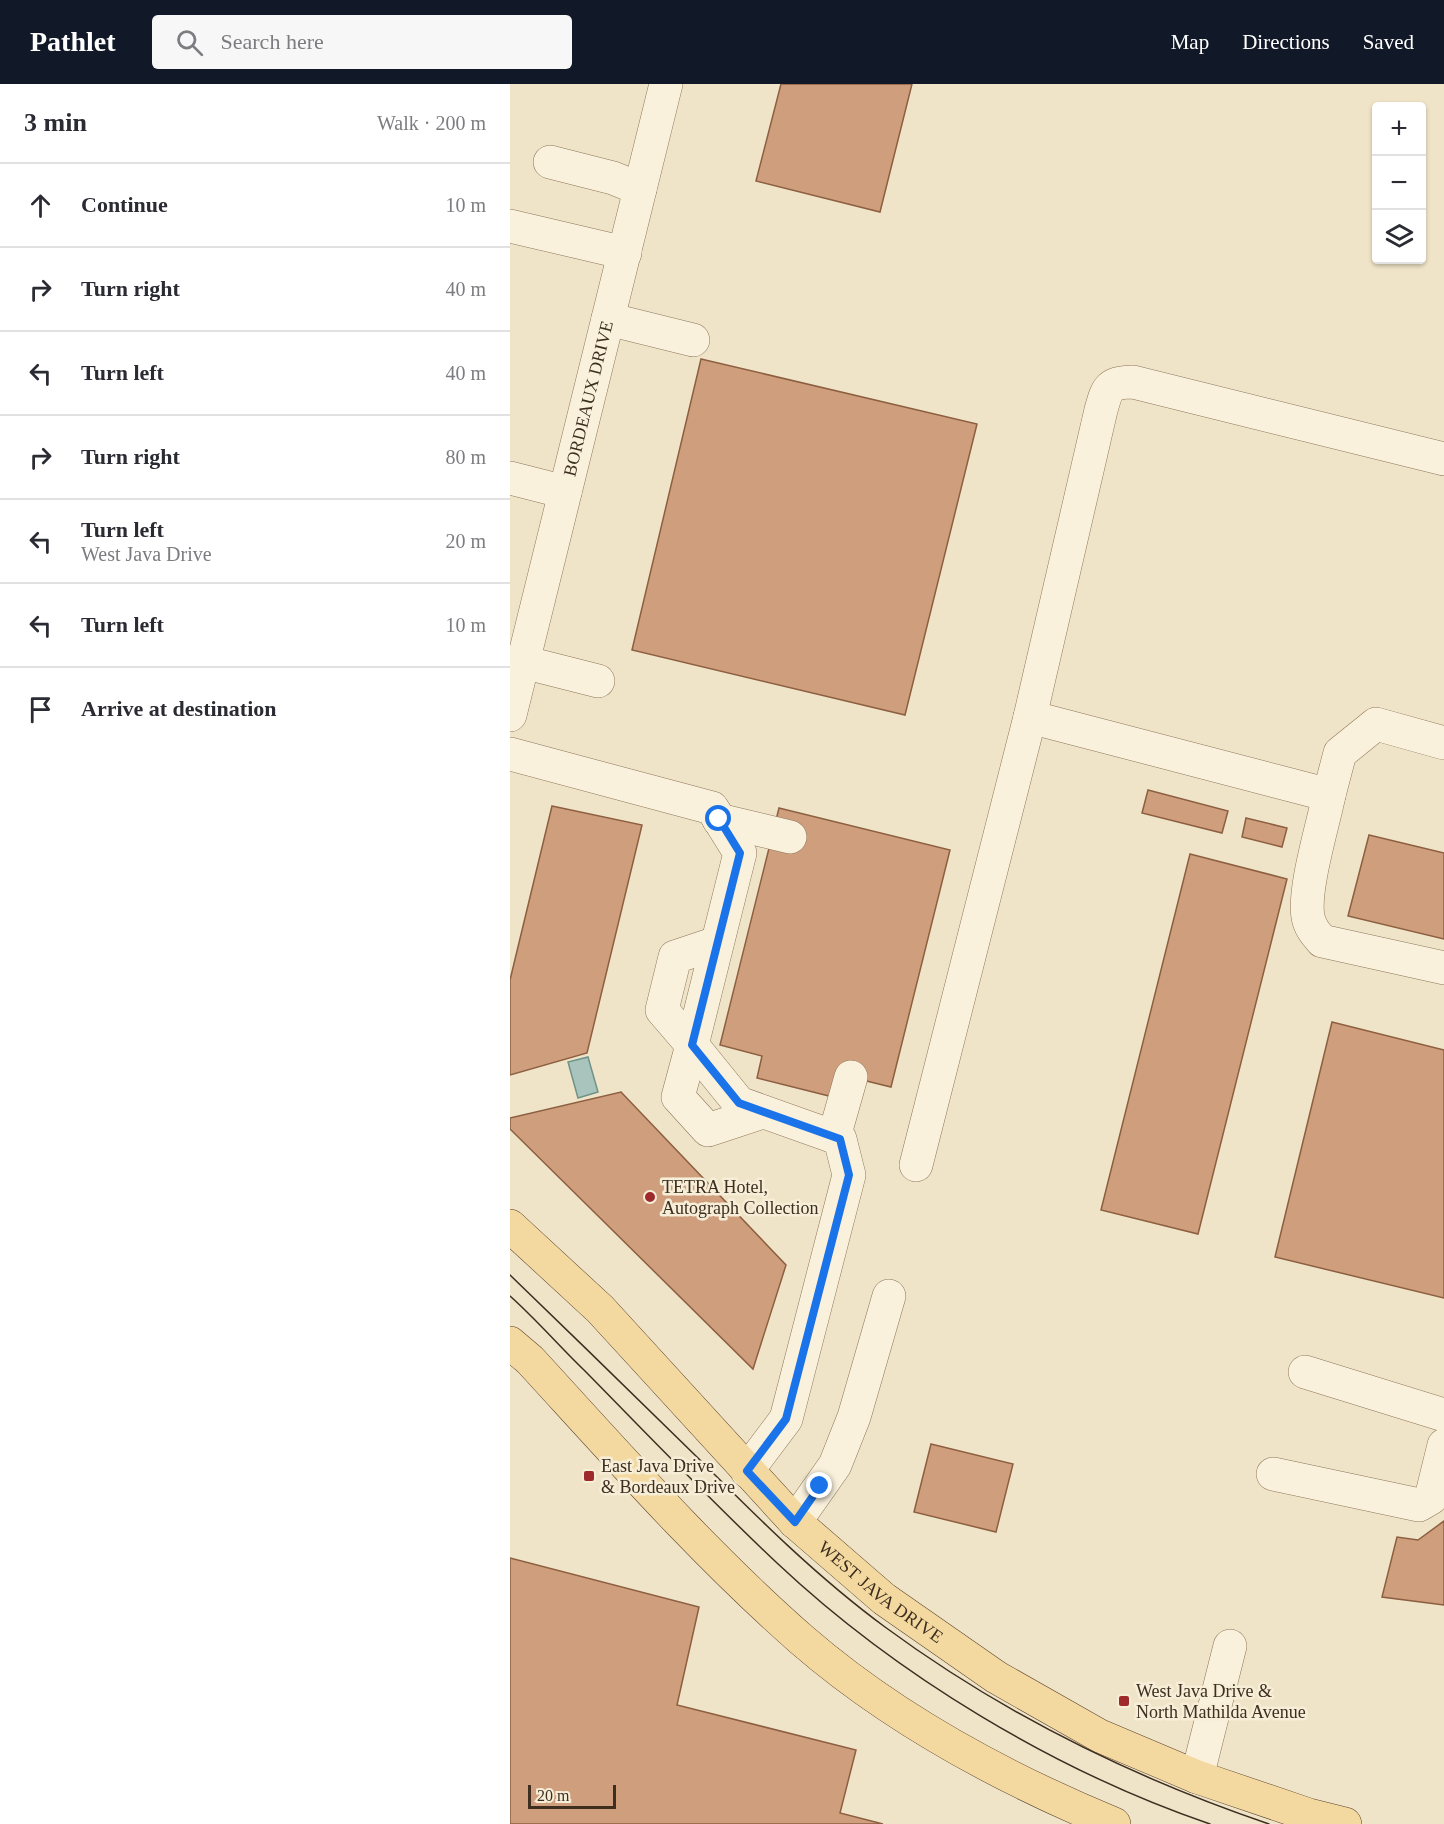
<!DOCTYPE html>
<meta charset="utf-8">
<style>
body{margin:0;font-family:"Times New Roman",serif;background:#f7f7f7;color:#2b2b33}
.controls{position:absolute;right:18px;top:18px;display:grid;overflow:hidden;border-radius:6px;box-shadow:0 2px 4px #0004}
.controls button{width:54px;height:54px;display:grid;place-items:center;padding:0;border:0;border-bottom:2px solid #e1e1e2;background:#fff;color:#2b2b33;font:30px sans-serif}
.scale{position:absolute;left:18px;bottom:15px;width:88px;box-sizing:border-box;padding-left:6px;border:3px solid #3d2e20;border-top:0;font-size:16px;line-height:21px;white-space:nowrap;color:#3d2e20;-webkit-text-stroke:4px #f7eed8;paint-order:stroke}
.stop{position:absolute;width:18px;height:18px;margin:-14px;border:4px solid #1a73e8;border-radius:50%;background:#fff}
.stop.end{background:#1a73e8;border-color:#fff;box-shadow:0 2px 6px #0008}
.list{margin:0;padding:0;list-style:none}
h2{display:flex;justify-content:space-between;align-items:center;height:78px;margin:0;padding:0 24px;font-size:26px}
h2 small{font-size:20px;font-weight:400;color:#7c7c81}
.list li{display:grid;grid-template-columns:39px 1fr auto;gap:18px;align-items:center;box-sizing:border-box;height:84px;padding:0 24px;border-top:2px solid #e1e1e2}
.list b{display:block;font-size:22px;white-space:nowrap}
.list p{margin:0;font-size:20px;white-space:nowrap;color:#7c7c81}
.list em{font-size:20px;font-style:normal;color:#7c7c81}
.icon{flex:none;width:33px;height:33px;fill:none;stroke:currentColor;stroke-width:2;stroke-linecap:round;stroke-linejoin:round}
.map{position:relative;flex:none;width:934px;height:1740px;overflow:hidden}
header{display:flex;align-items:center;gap:36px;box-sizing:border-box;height:84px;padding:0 30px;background:#111827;color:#fff}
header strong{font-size:28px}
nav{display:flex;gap:33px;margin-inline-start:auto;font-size:21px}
.search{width:420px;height:54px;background:#f7f7f7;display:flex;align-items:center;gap:15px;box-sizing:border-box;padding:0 21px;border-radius:6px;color:#7c7c81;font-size:22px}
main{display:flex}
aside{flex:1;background:#fff}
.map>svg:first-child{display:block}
</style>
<header>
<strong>Pathlet</strong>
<div class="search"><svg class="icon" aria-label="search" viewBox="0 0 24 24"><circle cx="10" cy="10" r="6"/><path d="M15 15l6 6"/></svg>Search here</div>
<nav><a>Map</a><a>Directions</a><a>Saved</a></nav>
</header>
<main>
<aside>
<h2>3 min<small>Walk · 200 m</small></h2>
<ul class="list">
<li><svg class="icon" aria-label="ahead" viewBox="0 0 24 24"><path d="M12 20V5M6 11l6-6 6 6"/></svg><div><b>Continue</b></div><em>10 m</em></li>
<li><svg class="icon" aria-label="right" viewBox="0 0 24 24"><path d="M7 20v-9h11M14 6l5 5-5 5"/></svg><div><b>Turn right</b></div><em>40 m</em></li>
<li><svg class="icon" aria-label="left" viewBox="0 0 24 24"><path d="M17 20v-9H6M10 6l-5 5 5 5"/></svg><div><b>Turn left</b></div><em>40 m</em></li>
<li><svg class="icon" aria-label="right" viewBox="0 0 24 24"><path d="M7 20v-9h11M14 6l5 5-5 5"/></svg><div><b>Turn right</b></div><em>80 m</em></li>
<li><svg class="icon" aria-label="left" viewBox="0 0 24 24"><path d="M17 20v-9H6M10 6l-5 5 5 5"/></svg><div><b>Turn left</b><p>West Java Drive</p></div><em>20 m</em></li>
<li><svg class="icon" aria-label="left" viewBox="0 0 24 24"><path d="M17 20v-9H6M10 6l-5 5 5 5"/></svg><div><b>Turn left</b></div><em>10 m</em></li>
<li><svg class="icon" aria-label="arrive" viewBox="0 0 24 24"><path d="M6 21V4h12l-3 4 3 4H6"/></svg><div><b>Arrive at destination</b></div></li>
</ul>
</aside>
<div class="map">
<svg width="934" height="1740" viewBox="0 0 934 1740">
<rect width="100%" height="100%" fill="#f0e4c8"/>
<path fill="#a9c4bc" stroke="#6f938a" stroke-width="1.5" d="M 78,973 L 88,1008 L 68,1014 L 58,978 Z"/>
<path fill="#cf9f7d" stroke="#8d5f41" stroke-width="1.5" d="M 271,0 L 402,0 L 370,128 L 246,97 Z
M 191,275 L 467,340 L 395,631 L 122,566 Z
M 638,706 L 718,727 L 712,749 L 632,729 Z
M 42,722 L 132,741 L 77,969 L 0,991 L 0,896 Z
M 269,724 L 440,766 L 381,1003 L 328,990 L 323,1013 L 247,994 L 252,972 L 210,961 Z
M 736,734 L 777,744 L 772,763 L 732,753 Z
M 859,751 L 934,769 L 934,855 L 838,832 Z
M 680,770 L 777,795 L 688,1150 L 591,1126 Z
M 822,938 L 934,966 L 934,1214 L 765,1173 Z
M 111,1008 L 276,1181 L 243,1285 L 0,1045 L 0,1034 Z
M 421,1360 L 503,1380 L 486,1448 L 404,1428 Z
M 934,1437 L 934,1521 L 872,1513 L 887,1453 L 908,1456 Z
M 0,1474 L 189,1523 L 167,1621 L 346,1666 L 330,1729 L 373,1740 L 0,1740 Z"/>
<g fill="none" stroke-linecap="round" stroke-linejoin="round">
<g stroke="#8d765c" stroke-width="34">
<g id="minor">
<path d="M 40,78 L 103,94 L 130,105"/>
<path d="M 0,142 L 115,169"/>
<path d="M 98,235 L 183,256"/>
<path d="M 0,394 L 55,408"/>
<path d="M 13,578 L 88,597"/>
<path id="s1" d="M 0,631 L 156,0"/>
<path d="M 520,633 L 591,326 C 597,305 598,298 623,298 L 934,375"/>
<path d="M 0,670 L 202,724 L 230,769 L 182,961 L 229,1019 L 330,1055 L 339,1091 L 276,1335 L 237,1387"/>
<path d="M 819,711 C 813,741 793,805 798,833 C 800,843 805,849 812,857 L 934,884"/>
<path d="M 209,736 L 280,753"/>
<path d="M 207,859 L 165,873 L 152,926 L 182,961 L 168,1013 L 198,1046 L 253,1028"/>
<path d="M 324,1053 L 341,993"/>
<path d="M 406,1081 L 520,633 L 819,711 L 830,669 L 866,640 L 934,659"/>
<path d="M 795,1288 L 934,1331"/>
<path d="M 763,1390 L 909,1421 L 921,1414 L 934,1361"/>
<path d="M 285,1438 L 325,1381 L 344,1333 L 379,1212"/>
<path d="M 687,1693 L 720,1562"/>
</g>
</g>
<g stroke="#5b4430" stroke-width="34">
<g id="major">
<path id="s2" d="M 0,1142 L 90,1225 L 285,1438 L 374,1515 L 486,1593 L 590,1652 L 687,1693 L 799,1731 L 835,1740"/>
<path d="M 0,1259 L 20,1276 C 108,1372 194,1470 292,1556 C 383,1635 493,1694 604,1740"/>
</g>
</g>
<use href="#minor" stroke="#faf1dc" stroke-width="33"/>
<use href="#major" stroke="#f3d9a0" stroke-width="33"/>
<path stroke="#3d2e20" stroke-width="1.5" d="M 0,1191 C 63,1252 125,1312 188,1374 C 247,1433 307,1493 375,1543 C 493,1630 621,1693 759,1740
M 0,1212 C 26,1235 49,1262 74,1286 C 138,1351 201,1417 267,1479 C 386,1591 545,1687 700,1740"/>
</g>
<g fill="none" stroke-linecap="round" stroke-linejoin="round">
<path stroke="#1a73e8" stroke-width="8" d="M 209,735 L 230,769 L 182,961 L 229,1019 L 330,1055 L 339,1091 L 276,1335 L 237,1387 L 285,1438 L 310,1402"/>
</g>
<g fill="#9e2a2b" stroke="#f7eed8" stroke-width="2">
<circle cx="140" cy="1113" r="6"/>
<rect x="73" y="1386" width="12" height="12" rx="3"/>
<rect x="608" y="1611" width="12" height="12" rx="3"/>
</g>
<g text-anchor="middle" stroke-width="5" stroke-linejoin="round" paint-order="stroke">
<g font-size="18" fill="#3d2e20" stroke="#f7eed8">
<text dy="6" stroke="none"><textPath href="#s1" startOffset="326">BORDEAUX DRIVE</textPath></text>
<text dy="6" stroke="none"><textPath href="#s2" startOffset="522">WEST JAVA DRIVE</textPath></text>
</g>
<g font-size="18" fill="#3d2e20" stroke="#f7eed8" text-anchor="start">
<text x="152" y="1109">TETRA Hotel,<tspan x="152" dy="21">Autograph Collection</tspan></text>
<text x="91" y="1388">East Java Drive<tspan x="91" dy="21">&amp; Bordeaux Drive</tspan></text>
<text x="626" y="1613">West Java Drive &amp;<tspan x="626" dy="21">North Mathilda Avenue</tspan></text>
</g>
</g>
</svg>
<div class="controls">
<button>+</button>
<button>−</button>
<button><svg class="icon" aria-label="layers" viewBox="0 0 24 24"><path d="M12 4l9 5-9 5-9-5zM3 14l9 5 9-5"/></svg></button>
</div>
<div class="scale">20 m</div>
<div class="stop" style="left:209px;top:735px"></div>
<div class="stop end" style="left:310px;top:1402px"></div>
</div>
</main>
